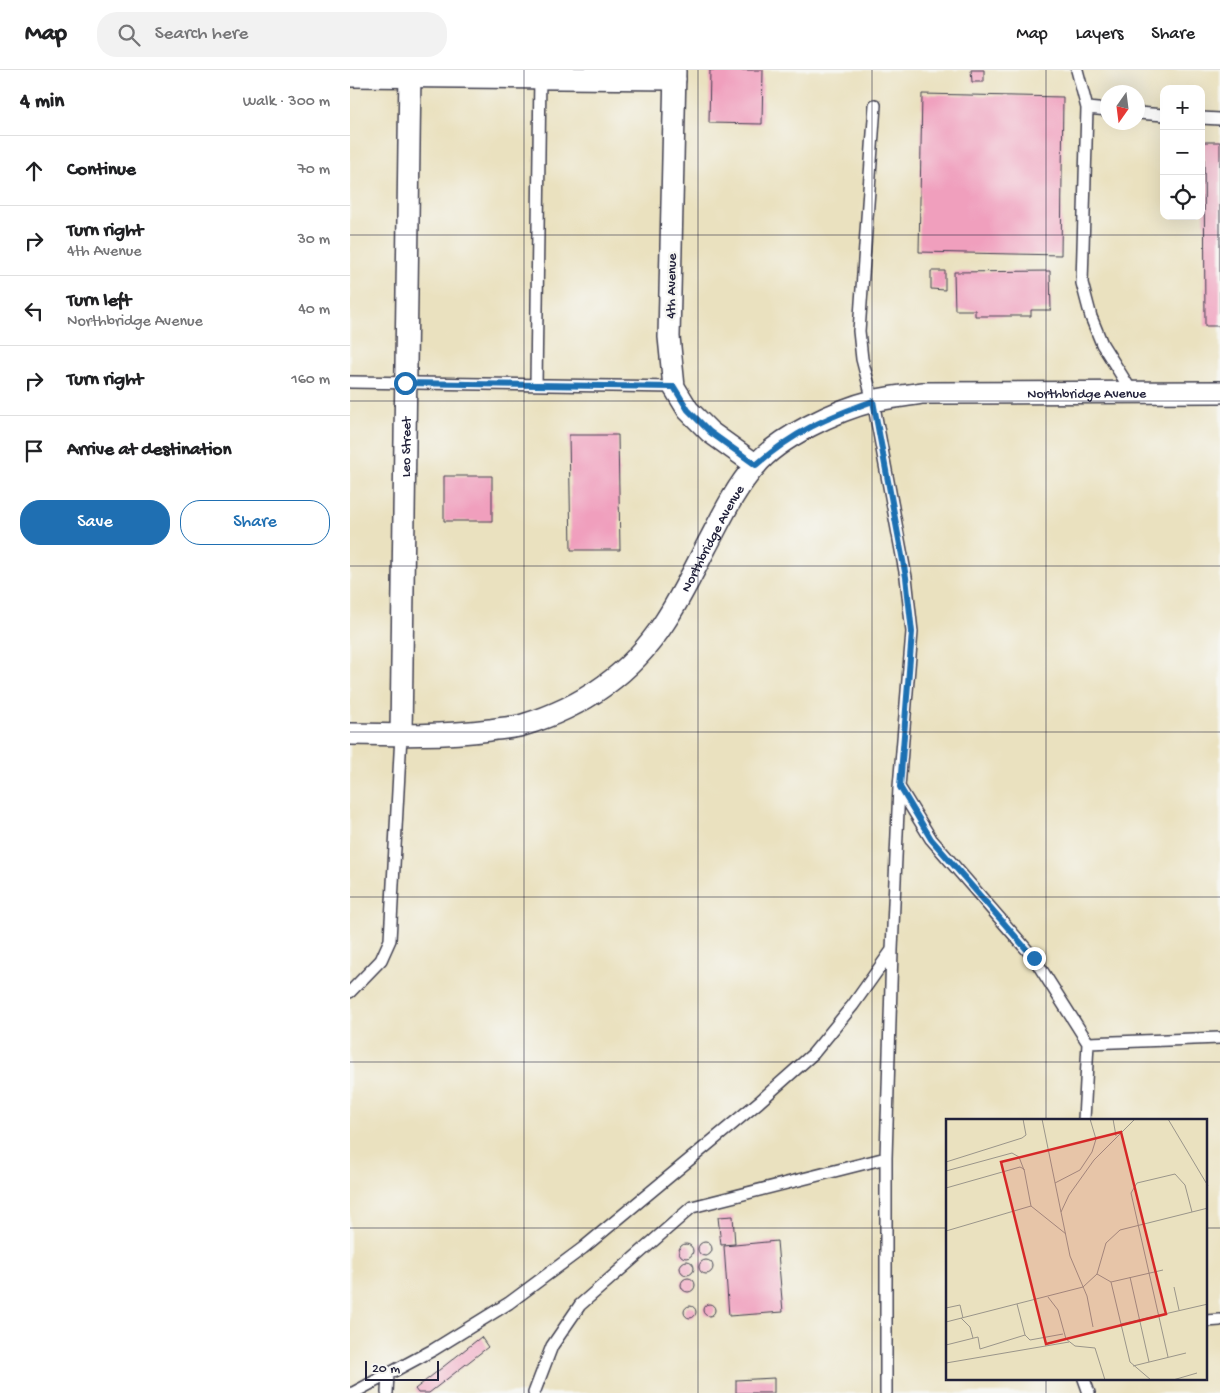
<!DOCTYPE html>
<meta charset="utf-8">
<style>
body{margin:0;font-family:"Gochi Hand",sans-serif;background:#f2f2f2;color:#202124}
.controls{position:absolute;right:15px;top:15px;display:grid;overflow:hidden;border-radius:10px;box-shadow:0 5px 20px #0002}
.controls button{width:45px;height:45px;display:grid;place-items:center;padding:0;border:0;border-bottom:1px solid #e0e0e0;background:#fff;color:#202124;font:25px sans-serif}
.compass{position:absolute;left:750px;top:15px;width:45px;height:45px;border-radius:50%;background:#fff;box-shadow:0 5px 20px #0002;rotate:194deg}
.scale{position:absolute;left:15px;bottom:12px;width:74px;box-sizing:border-box;padding-left:5px;border:2px solid #22223b;border-top:0;font-size:14px;line-height:18px;white-space:nowrap;color:#22223b;-webkit-text-stroke:4px #f6f6f2;paint-order:stroke}
.stop{position:absolute;width:15px;height:15px;margin:-11px;border:4px solid #1f6fb2;border-radius:50%;background:#fff}
.stop.end{background:#1f6fb2;border-color:#fff;box-shadow:0 1px 5px #0008}
.list{margin:0;padding:0;list-style:none}
h2{display:flex;justify-content:space-between;align-items:center;height:65px;margin:0;padding:0 20px;font-size:21px}
h2 small{font-size:16px;font-weight:400;color:#757577}
.list li{display:grid;grid-template-columns:32px 1fr auto;gap:15px;align-items:center;box-sizing:border-box;height:70px;padding:0 20px;border-top:1px solid #e0e0e0}
.list b{display:block;font-size:19px;white-space:nowrap}
.list p{margin:0;font-size:16px;white-space:nowrap;color:#757577}
.list em{font-size:16px;font-style:normal;color:#757577}
.actions{display:flex;gap:10px;padding:15px 20px}
.actions a{flex:1;padding:11px 0;border:1px solid #1f6fb2;border-radius:20px;text-align:center;font-size:18px;color:#1f6fb2}
.actions .main{background:#1f6fb2;color:#fff}
.icon{flex:none;width:28px;height:28px;fill:none;stroke:currentColor;stroke-width:2;stroke-linecap:round;stroke-linejoin:round}
.map{position:relative;flex:none;width:870px;height:1323px;overflow:hidden}
header{display:flex;align-items:center;gap:30px;box-sizing:border-box;height:70px;padding:0 25px;background:#fff;border-bottom:1px solid #e0e0e0}
header strong{font-size:24px}
nav{display:flex;gap:28px;margin-inline-start:auto;font-size:18px}
.search{width:350px;height:45px;background:#f2f2f2;display:flex;align-items:center;gap:12px;box-sizing:border-box;padding:0 18px;border-radius:20px;color:#757577;font-size:19px}
main{display:flex}
aside{flex:1;background:#fff}
.map>svg:first-child{display:block}
</style>
<header>
<strong>Map</strong>
<div class="search"><svg class="icon" aria-label="search" viewBox="0 0 24 24"><circle cx="10" cy="10" r="6"/><path d="M15 15l6 6"/></svg>Search here</div>
<nav><a>Map</a><a>Layers</a><a>Share</a></nav>
</header>
<main>
<aside>
<h2>4 min<small>Walk · 300 m</small></h2>
<ul class="list">
<li><svg class="icon" aria-label="ahead" viewBox="0 0 24 24"><path d="M12 20V5M6 11l6-6 6 6"/></svg><div><b>Continue</b></div><em>70 m</em></li>
<li><svg class="icon" aria-label="right" viewBox="0 0 24 24"><path d="M7 20v-9h11M14 6l5 5-5 5"/></svg><div><b>Turn right</b><p>4th Avenue</p></div><em>30 m</em></li>
<li><svg class="icon" aria-label="left" viewBox="0 0 24 24"><path d="M17 20v-9H6M10 6l-5 5 5 5"/></svg><div><b>Turn left</b><p>Northbridge Avenue</p></div><em>40 m</em></li>
<li><svg class="icon" aria-label="right" viewBox="0 0 24 24"><path d="M7 20v-9h11M14 6l5 5-5 5"/></svg><div><b>Turn right</b></div><em>160 m</em></li>
<li><svg class="icon" aria-label="arrive" viewBox="0 0 24 24"><path d="M6 21V4h12l-3 4 3 4H6"/></svg><div><b>Arrive at destination</b></div></li>
</ul>
<div class="actions"><a class="main">Save</a><a>Share</a></div>
</aside>
<div class="map">
<svg width="870" height="1323" viewBox="0 0 870 1323">
<rect width="100%" height="100%" fill="#f6f6f2"/>
<filter id="ink" filterUnits="userSpaceOnUse"><feTurbulence type="fractalNoise" baseFrequency=".02" numOctaves="2"/><feDisplacementMap in="SourceGraphic" scale="10" xChannelSelector="R" yChannelSelector="G"/><feConvolveMatrix kernelMatrix="1 2 1 2 8 2 1 2 1" color-interpolation-filters="sRGB"/></filter>
<filter id="wash" filterUnits="userSpaceOnUse"><feTurbulence type="fractalNoise" baseFrequency=".0096" numOctaves="4" result="noise"/><feDisplacementMap in="SourceGraphic" scale="20" xChannelSelector="R" yChannelSelector="G"/><feGaussianBlur stdDeviation="1.12" result="paint"/><feColorMatrix in="noise" values="0 0 0 0 0 0 0 0 0 0 0 0 0 0 0 0 0 1.4 0 .05"/><feComposite in="paint" operator="in"/></filter>
<g filter="url(#wash)">
<rect width="100%" height="100%" fill="#eae1bf"/>
<g id="blocks">
<path fill="#f09fbd" d="M 360,0 L 413,0 L 412,54 L 359,53 Z
M 621,0 L 634,0 L 634,12 L 622,12 Z
M 572,24 L 713,27 L 711,185 L 569,182 Z
M 854,72 L 870,72 L 870,256 L 855,256 Z
M 581,201 L 595,201 L 595,220 L 581,219 Z
M 700,201 L 701,240 L 681,240 L 681,246 L 625,246 L 625,240 L 605,240 L 604,202 Z
M 219,365 L 268,365 L 270,480 L 221,480 Z
M 94,406 L 142,406 L 142,451 L 94,451 Z
M 383,1146 L 385,1174 L 371,1175 L 368,1147 Z
M 427,1171 L 433,1242 L 379,1246 L 374,1176 Z
M348 1179a7 7 0 1 1 14 0a7 7 0 1 1-14 0Z
M329 1181a7 7 0 1 1 14 0a7 7 0 1 1-14 0Z
M349 1197a7 7 0 1 1 14 0a7 7 0 1 1-14 0Z
M330 1198a7 7 0 1 1 14 0a7 7 0 1 1-14 0Z
M331 1215a7 7 0 1 1 14 0a7 7 0 1 1-14 0Z
M353 1240a6 6 0 1 1 12 0a6 6 0 1 1-12 0Z
M334 1242a6 6 0 1 1 12 0a6 6 0 1 1-12 0Z
M 131,1267 L 138,1277 L 79,1323 L 68,1323 L 65,1319 Z
M 424,1308 L 424,1323 L 386,1323 L 386,1310 Z"/>
</g>
</g>
<g filter="url(#ink)">
<use href="#blocks" fill-opacity="0" stroke="#403f4f" stroke-width="1"/>
<g fill="none" stroke-linecap="round" stroke-linejoin="round">
<g stroke="#403f4f" stroke-width="14">
<path id="service" d="M 727,0 L 737,38 L 732,213 L 741,247 L 752,274 L 782,322
M 525,35 L 509,261 L 512,289 L 523,331 L 556,507 L 562,562 L 549,717 L 542,880 L 536,1088 L 536,1323
M 737,38 L 758,40
M 788,43 L 814,45
M 851,48 L 870,49
M 0,312 L 324,317
M 186,315 L 190,4
M 549,717 L 581,769 L 684,888 L 738,973
M 0,922 L 31,890 L 40,870 L 51,665
M 734,1050 L 738,973 L 870,968
M 856,1251 L 870,1250
M 734,1309 L 739,1323
M 3,1323 L 83,1280 L 159,1233 L 233,1178 L 409,1032 L 463,984 L 503,935 L 542,880
M 37,1323 L 38,1304
M 184,1323 L 202,1276 L 230,1235 L 342,1137 L 536,1088"/>
</g>
<g stroke="#403f4f" stroke-width="24">
<g id="minor">
<path d="M 325,0 L 319,267 L 324,317 L 338,340 L 360,362 L 406,395"/>
<path d="M 0,6 L 325,9"/>
<path id="s1" d="M 0,664 C 47,665 94,666 140,660 C 151,658 163,658 173,655 C 233,637 280,605 314,553 C 330,529 343,502 356,477 C 371,449 384,420 405,396 C 429,367 487,340 523,331 C 539,327 556,326 572,323 L 870,322"/>
<path id="s2" d="M 51,665 L 60,0"/>
</g>
</g>
<use href="#service" stroke="#fff" stroke-width="11"/>
<use href="#minor" stroke="#fff" stroke-width="21"/>
</g>
</g>
<g fill="none" stroke-linecap="round" stroke-linejoin="round" filter="url(#ink)">
<path stroke="#1f6fb2" stroke-width="6" d="M 55,313 L 324,317 L 338,340 L 360,362 L 406,395 C 445,361 476,348 523,331 L 556,507 L 562,562 L 550,717 L 581,769 L 684,888"/>
</g>
<path fill="none" stroke="#22223b" stroke-width="1" stroke-opacity="0.55" d="M 174,0 L 174,1323M 348,0 L 348,1323M 522,0 L 522,1323M 696,0 L 696,1050M 0,165 L 870,165M 0,331 L 870,331M 0,496 L 870,496M 0,662 L 870,662M 0,827 L 870,827M 0,992 L 870,992M 0,1158 L 598,1158M 856,1158 L 870,1158M 696,1309 L 696,1323"/>
<g text-anchor="middle" stroke-width="5" stroke-linejoin="round" paint-order="stroke">
<g font-size="14" fill="#22223b" stroke="#f6f6f2">
<text transform="translate(320 216) rotate(-89)" y="5">4th Avenue</text>
<text dy="5" stroke="none"><textPath href="#s1" startOffset="884">Northbridge Avenue</textPath></text>
<text dy="5" stroke="none"><textPath href="#s2" startOffset="288">Leo Street</textPath></text>
<text dy="5" stroke="none"><textPath href="#s1" startOffset="449">Northbridge Avenue</textPath></text>
</g>
</g>
<g transform="translate(596 1049)">
<rect width="261" height="261" fill="#eae1bf"/>
<path fill="none" stroke="#9a958a" stroke-width="1" d="M 96,0 L 124,137 L 141,177 L 147,208M 167,0 L 170,17M 222,0 L 262,67M 0,43 L 76,19 L 80,16 L 77,0M 0,52 L 66,34 L 73,38 L 78,51M 109,64 L 134,51 L 146,33 L 150,20 L 144,0M 0,69 L 74,48 L 78,50 L 85,87 L 0,112M 85,87 L 120,115M 115,93 L 123,76 L 148,41 L 189,0M 151,155 L 165,163 L 184,243 L 205,261M 184,158 L 203,243M 165,163 L 217,151M 228,168 L 233,191M 102,178 L 112,191 L 120,220 L 129,227 L 149,229 L 159,261M 0,189 L 14,186 L 17,199M 15,199 L 24,208 L 27,219M 0,203 L 137,168 L 151,155 L 160,124 L 174,111 L 262,89M 175,205 L 262,185M 79,216 L 84,221 L 117,215M 0,226 L 32,218 L 34,230 L 79,216 L 71,185M 222,238 L 185,74 L 191,64 L 229,55 L 239,66 L 246,93M 0,244 L 123,223M 187,247 L 240,234M 227,261 L 251,254"/>
<path fill="#d62828" fill-opacity="0.15" stroke="#d62828" stroke-width="2.5" d="M 175,13 L 220,195 L 100,225 L 55,43 Z"/>
<rect width="261" height="261" fill="none" stroke="#22223b" stroke-width="2.5"/>
</g>
</svg>
<div class="controls">
<button>+</button>
<button>−</button>
<button><svg class="icon" aria-label="locate" viewBox="0 0 24 24"><circle cx="12" cy="12" r="6"/><path d="M12 2v4M12 18v4M2 12h4M18 12h4"/></svg></button>
</div>
<svg class="compass" viewBox="-18 -18 36 36"><path d="M0-13l5 13h-10z" fill="#e53935"/><path d="M0 13l5-13h-10z" fill="#757577"/></svg>
<div class="scale">20 m</div>
<div class="stop" style="left:55px;top:313px"></div>
<div class="stop end" style="left:684px;top:888px"></div>
</div>
</main>
